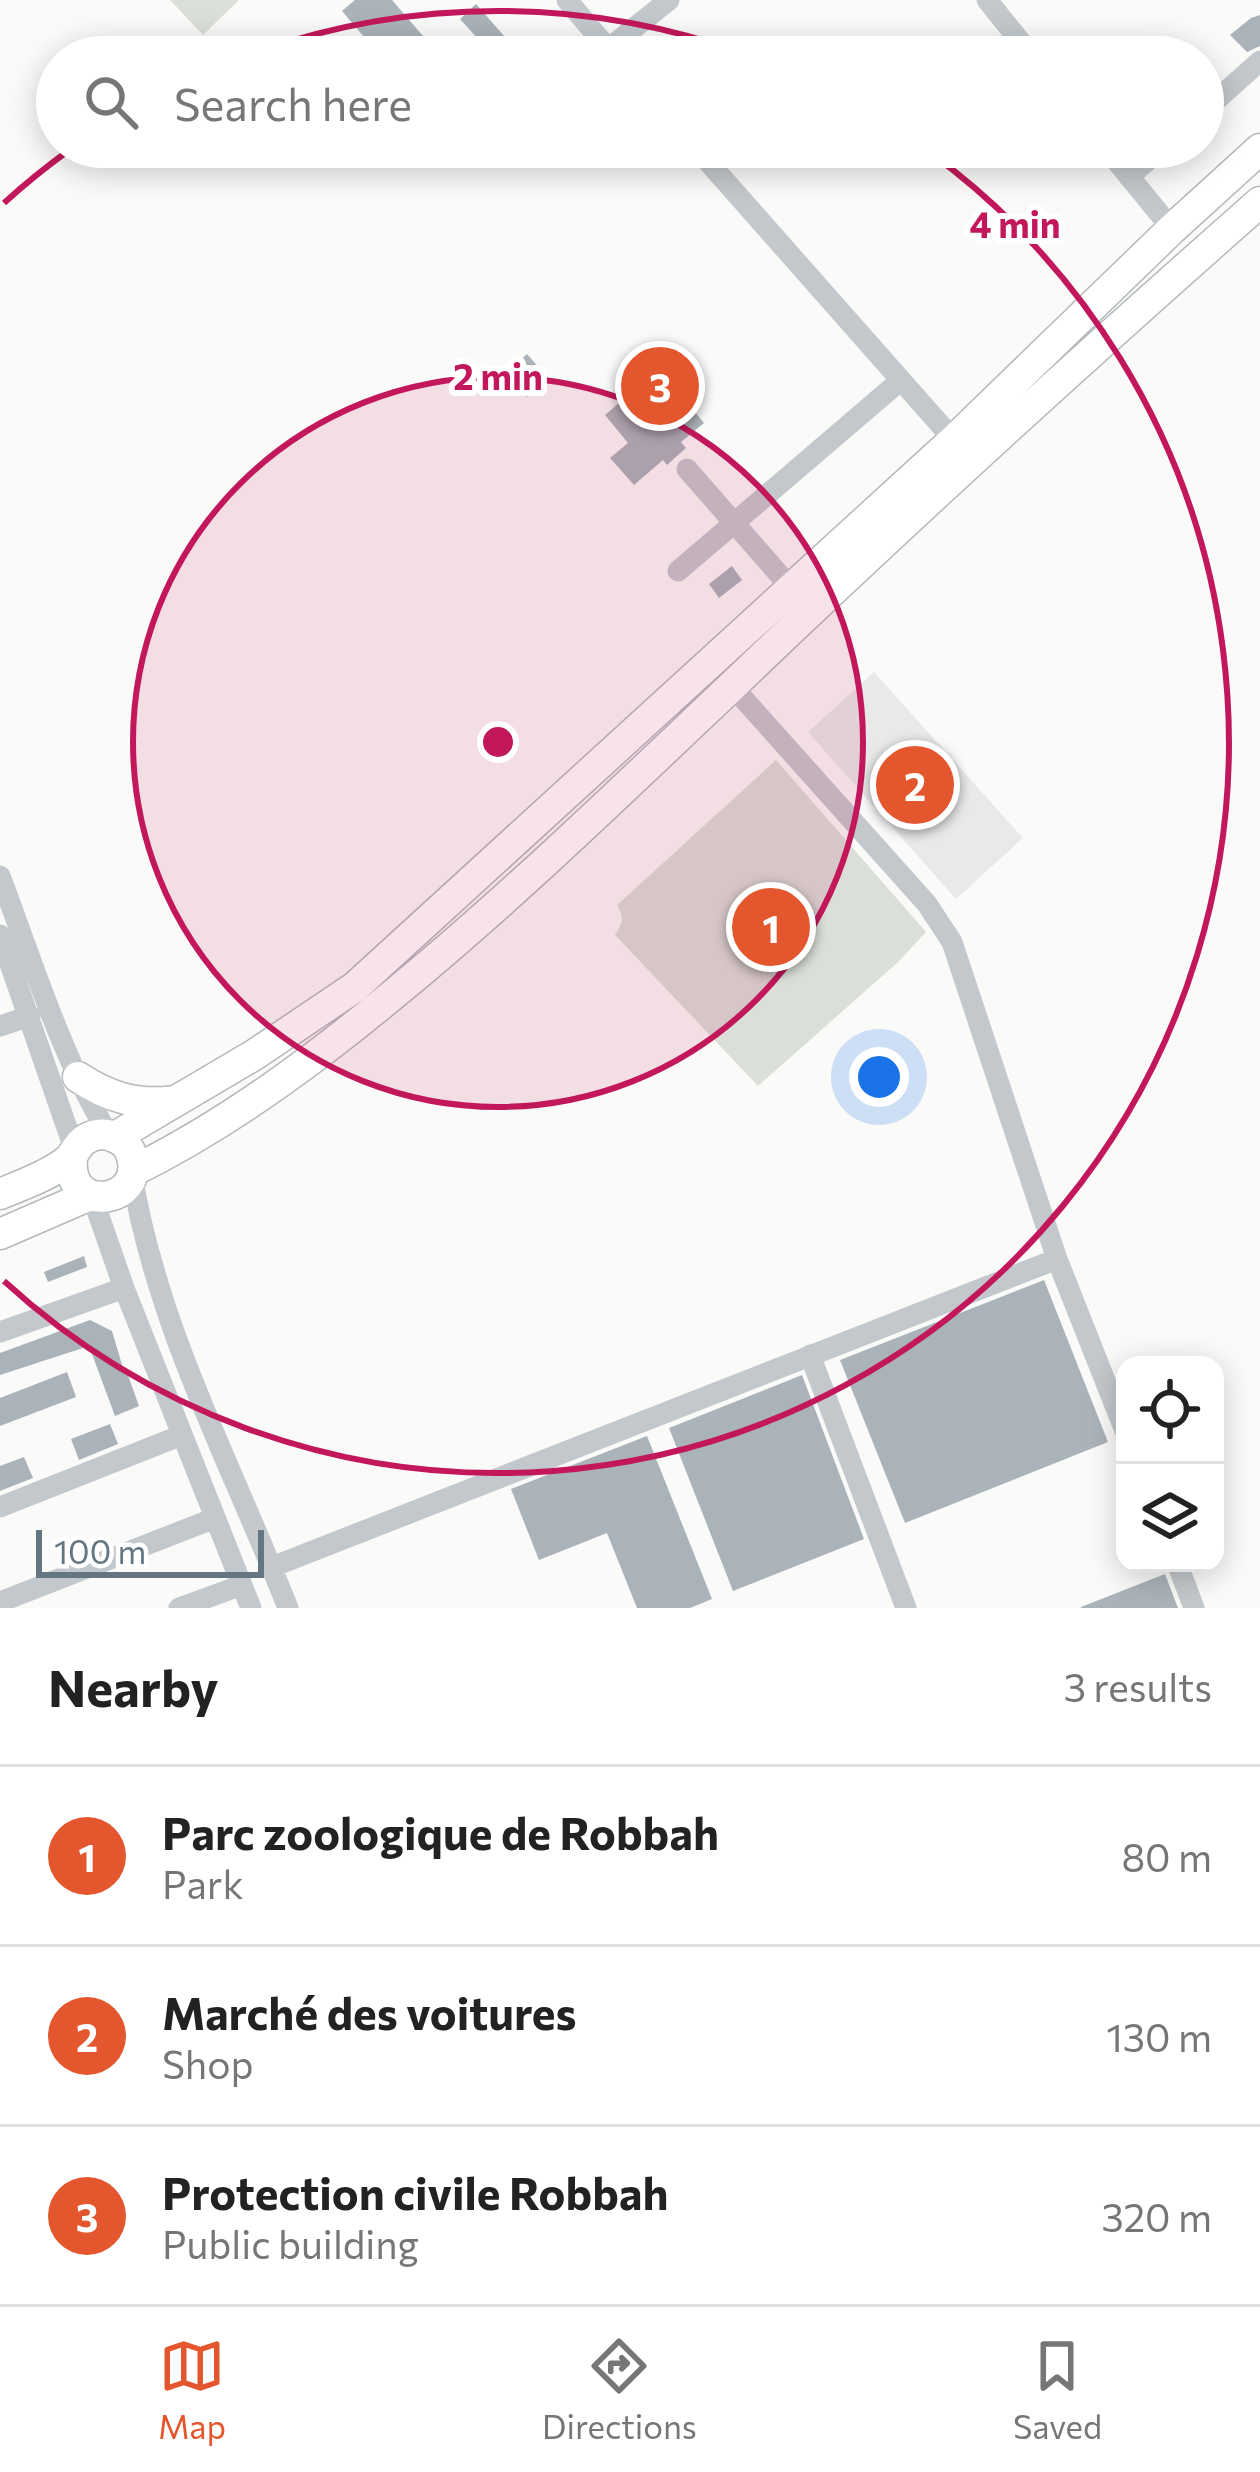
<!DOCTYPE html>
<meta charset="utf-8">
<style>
body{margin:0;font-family:Commissioner,sans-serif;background:#f2f2f2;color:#222}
.controls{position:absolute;right:36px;bottom:36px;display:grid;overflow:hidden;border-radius:24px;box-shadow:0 6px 30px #0003}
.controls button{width:108px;height:108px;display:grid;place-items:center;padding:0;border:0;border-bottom:3px solid #e0e0e0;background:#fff;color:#222;font:60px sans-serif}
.scale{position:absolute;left:36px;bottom:30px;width:228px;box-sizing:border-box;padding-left:12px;border:6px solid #657683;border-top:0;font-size:33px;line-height:42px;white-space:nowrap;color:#657683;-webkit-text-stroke:9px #fff;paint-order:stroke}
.you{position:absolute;left:879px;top:1077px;width:42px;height:42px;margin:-30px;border:9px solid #fff;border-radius:50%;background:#1a73e8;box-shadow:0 0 0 18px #1a73e833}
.badge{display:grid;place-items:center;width:78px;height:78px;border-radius:50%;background:#e4572e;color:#fff;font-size:39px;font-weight:700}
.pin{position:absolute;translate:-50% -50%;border:6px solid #fff;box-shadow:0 3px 12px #0006}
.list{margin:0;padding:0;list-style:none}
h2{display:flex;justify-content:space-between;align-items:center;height:156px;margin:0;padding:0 48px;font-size:51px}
h2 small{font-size:39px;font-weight:400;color:#767676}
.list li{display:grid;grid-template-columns:78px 1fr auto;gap:36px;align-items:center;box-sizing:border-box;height:180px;padding:0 48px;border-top:3px solid #e0e0e0}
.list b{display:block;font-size:45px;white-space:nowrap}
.list p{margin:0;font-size:39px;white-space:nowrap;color:#767676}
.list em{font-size:39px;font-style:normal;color:#767676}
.icon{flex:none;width:66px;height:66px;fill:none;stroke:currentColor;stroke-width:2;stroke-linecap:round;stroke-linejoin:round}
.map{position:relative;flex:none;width:1260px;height:1608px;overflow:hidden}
.search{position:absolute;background:#fff;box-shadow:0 6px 30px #0003;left:36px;right:36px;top:36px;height:132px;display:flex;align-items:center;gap:30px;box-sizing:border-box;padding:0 42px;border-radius:66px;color:#767676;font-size:45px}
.sheet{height:696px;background:#fff}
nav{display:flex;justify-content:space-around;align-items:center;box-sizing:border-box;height:168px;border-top:3px solid #e0e0e0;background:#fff;font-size:33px;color:#767676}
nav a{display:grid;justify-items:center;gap:6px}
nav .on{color:#e4572e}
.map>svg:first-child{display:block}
</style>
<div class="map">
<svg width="1260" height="1608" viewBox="0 0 1260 1608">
<rect width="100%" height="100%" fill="#fafaf8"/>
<path fill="#e8e9e9" d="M 874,672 L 1023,838 L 956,899 L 808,732 Z"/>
<path fill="#dadfd7" d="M 170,0 L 239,0 L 203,35 Z
M 776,760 L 926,932 L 898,962 L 758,1086 L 615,935 C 622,924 625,918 617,905 Z"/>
<path fill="#aab3b9" d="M 355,0 L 392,0 L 441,57 L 381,57 L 342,11 Z
M 476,4 L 511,44 L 496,57 L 462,57 L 479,40 L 460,19 Z
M 1260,15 L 1260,46 L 1247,52 L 1230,35 L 1251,18 Z
M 527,354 L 548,378 L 527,397 L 506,373 Z
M 645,381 L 675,415 L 688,404 L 704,423 L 681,442 L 686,448 L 667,465 L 663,460 L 634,485 L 610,458 L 628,443 L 605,415 Z
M 732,566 L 742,580 L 719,598 L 709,584 Z
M 84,1256 L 87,1267 L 48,1282 L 44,1272 Z
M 1044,1280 L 1108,1442 L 905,1523 L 840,1360 Z
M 90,1320 L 112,1331 L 123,1368 L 125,1367 L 139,1406 L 115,1416 L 89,1346 L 0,1375 L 0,1353 Z
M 67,1372 L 76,1397 L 0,1426 L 0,1398 Z
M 802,1375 L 864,1539 L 733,1591 L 669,1428 Z
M 110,1424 L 118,1444 L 79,1460 L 71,1439 Z
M 647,1436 L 712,1599 L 690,1608 L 637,1608 L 607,1533 L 539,1560 L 511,1489 Z
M 24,1457 L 33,1478 L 0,1491 L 0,1466 Z
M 1165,1574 L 1178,1608 L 1081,1608 L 1081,1607 Z"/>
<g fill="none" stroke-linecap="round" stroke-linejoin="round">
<g stroke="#b4b9bd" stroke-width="33">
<path id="highway" d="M 78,1077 C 108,1097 137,1106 173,1101
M 115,1137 L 254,1055 L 355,987 L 954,440 L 1172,229 L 1260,149
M 133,1171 C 228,1124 314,1060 395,993 C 513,896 621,791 731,687 C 904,521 1081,360 1260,202
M 0,1194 C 20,1186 52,1174 68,1160 C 75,1154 77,1144 86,1139 C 94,1134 105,1133 114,1137 C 123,1140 130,1148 132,1157 C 145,1203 67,1216 72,1159
M 0,1234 L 90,1195"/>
</g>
<path stroke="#c3c8cc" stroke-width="21" d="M 567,0 L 615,57
M 987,0 L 1033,57
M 608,49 L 669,0
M 1203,112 L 1260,61
M 695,147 L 960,447
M 1105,147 L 1172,229
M 1129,177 L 1163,147
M 687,469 L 792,589
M 678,571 L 901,380
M 732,686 L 927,904 L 952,942 L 1057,1259 L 1125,1431
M 0,876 C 33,963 61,1056 109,1135
M 0,935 L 75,1151
M 0,1026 L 30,1016
M 132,1175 C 157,1327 232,1466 288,1608
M 92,1196 L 124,1288 L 251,1608
M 0,1332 L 124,1288
M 810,1355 L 906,1608
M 0,1507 L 182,1435
M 1177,1563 L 1194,1608
M 272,1567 L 1057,1259
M 0,1602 L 215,1518
M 179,1608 L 242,1585"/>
<use href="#highway" stroke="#fff" stroke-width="30"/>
</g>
<circle cx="498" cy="742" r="365" fill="#c2185b" fill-opacity=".12"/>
<g fill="none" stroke="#c2185b" stroke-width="6">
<circle cx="498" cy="742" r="365"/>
<path d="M4 203A731 731 0 0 1 68 151M248 55A731 731 0 0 1 748 55M928 151A731 731 0 1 1 4 1281"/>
</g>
<circle cx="498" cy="742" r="18" fill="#c2185b" stroke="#fff" stroke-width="6"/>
<g font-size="36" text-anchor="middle" font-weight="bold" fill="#c2185b" stroke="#fff" stroke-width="12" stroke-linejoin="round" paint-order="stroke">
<text x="1015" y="238">4 min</text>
<text x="498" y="390">2 min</text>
</g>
</svg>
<div class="controls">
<button><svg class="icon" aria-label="locate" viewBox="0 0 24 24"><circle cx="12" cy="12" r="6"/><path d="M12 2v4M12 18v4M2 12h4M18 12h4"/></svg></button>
<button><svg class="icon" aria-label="layers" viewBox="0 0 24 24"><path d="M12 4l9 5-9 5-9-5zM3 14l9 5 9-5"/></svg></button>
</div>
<div class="scale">100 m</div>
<div class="you"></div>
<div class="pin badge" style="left:771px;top:927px">1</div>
<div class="pin badge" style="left:915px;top:785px">2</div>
<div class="pin badge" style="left:660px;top:386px">3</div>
<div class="search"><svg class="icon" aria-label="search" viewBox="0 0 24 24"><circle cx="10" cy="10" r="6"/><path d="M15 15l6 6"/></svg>Search here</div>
</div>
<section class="sheet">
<h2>Nearby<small>3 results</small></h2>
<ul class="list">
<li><span class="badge">1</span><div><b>Parc zoologique de Robbah</b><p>Park</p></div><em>80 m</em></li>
<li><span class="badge">2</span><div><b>Marché des voitures</b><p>Shop</p></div><em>130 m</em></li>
<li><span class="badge">3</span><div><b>Protection civile Robbah</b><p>Public building</p></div><em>320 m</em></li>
</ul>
</section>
<nav>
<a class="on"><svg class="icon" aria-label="map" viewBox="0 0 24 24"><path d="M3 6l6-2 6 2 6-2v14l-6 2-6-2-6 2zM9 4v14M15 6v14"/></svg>Map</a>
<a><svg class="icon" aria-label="directions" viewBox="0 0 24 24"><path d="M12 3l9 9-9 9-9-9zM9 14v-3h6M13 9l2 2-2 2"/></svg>Directions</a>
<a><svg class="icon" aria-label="saved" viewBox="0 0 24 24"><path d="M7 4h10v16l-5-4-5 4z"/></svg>Saved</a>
</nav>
